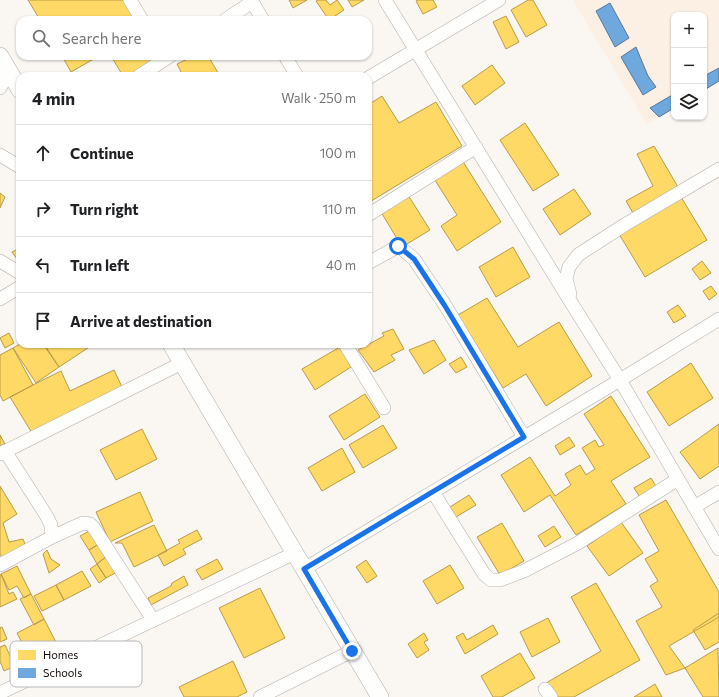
<!DOCTYPE html>
<meta charset="utf-8">
<style>
body{margin:0;font-family:Commissioner,sans-serif;background:#f6f6f6;color:#202124}
.controls{position:absolute;right:12px;top:12px;display:grid;overflow:hidden;border-radius:8px;box-shadow:0 1px 3px #0004}
.controls button{width:36px;height:36px;display:grid;place-items:center;padding:0;border:0;border-bottom:1px solid #e0e0e0;background:#fff;color:#202124;font:20px sans-serif}
.stop{position:absolute;width:12px;height:12px;margin:-9px;border:3px solid #1a73e8;border-radius:50%;background:#fff}
.stop.end{background:#1a73e8;border-color:#fff;box-shadow:0 1px 4px #0008}
.list{margin:0;padding:0;list-style:none}
h2{display:flex;justify-content:space-between;align-items:center;height:52px;margin:0;padding:0 16px;font-size:17px}
h2 small{font-size:13px;font-weight:400;color:#757577}
.list li{display:grid;grid-template-columns:26px 1fr auto;gap:12px;align-items:center;box-sizing:border-box;height:56px;padding:0 16px;border-top:1px solid #e0e0e0}
.list b{display:block;font-size:15px;white-space:nowrap}
.list em{font-size:13px;font-style:normal;color:#757577}
.icon{flex:none;width:22px;height:22px;fill:none;stroke:currentColor;stroke-width:2;stroke-linecap:round;stroke-linejoin:round}
.map{position:relative;flex:none;width:719px;height:697px;overflow:hidden}
.search{position:absolute;background:#fff;box-shadow:0 1px 3px #0004;left:16px;top:16px;width:356px;height:44px;display:flex;align-items:center;gap:10px;box-sizing:border-box;padding:0 14px;border-radius:12px;color:#757577;font-size:15px}
.panel{position:absolute;background:#fff;box-shadow:0 1px 3px #0004;left:16px;top:72px;width:356px;height:276px;border-radius:12px}
.map>svg:first-child{display:block}
</style>
<div class="map">
<svg width="719" height="697" viewBox="0 0 719 697">
<rect width="100%" height="100%" fill="#faf6f2"/>
<path fill="#fcefe4" d="M 573,0 L 719,0 L 719,81 L 704,90 L 704,15 L 674,15 L 674,108 L 647,124 Z"/>
<path fill="#ffd966" stroke="#b89c4a" d="M 28,0 L 127,0 L 139,20 L 40,20 Z
M 289,0 L 307,0 L 293,8 Z
M 318,0 L 326,0 L 330,5 L 337,0 L 344,10 L 329,20 L 316,1 Z
M 348,0 L 364,0 L 352,7 Z
M 418,0 L 433,0 L 437,7 L 423,14 L 416,1 Z
M 528,0 L 533,0 L 547,25 L 526,37 L 511,10 Z
M 506,16 L 519,42 L 506,49 L 493,22 Z
M 62,56 L 99,56 L 71,72 Z
M 111,56 L 161,56 L 128,76 L 123,76 Z
M 194,56 L 208,56 L 220,76 L 183,76 L 177,64 Z
M 492,65 L 505,83 L 475,105 L 462,86 Z
M 382,96 L 399,123 L 436,102 L 462,146 L 368,203 L 368,105 Z
M 525,123 L 559,175 L 533,191 L 500,140 Z
M 654,146 L 678,187 L 633,213 L 626,201 L 653,186 L 637,154 Z
M 462,160 L 501,222 L 457,251 L 441,226 L 457,215 L 433,177 Z
M 574,189 L 591,214 L 560,235 L 543,209 Z
M 0,193 L 5,197 L 0,208 Z
M 408,195 L 430,230 L 402,247 L 381,212 Z
M 681,197 L 707,240 L 645,277 L 619,234 Z
M 513,247 L 530,277 L 496,297 L 479,267 Z
M 20,248 L 20,263 L 12,252 Z
M 702,261 L 711,273 L 700,280 L 692,269 Z
M 711,286 L 717,294 L 709,300 L 703,291 Z
M 487,298 L 518,347 L 559,322 L 592,376 L 546,406 L 526,374 L 503,388 L 458,315 Z
M 678,305 L 686,316 L 674,323 L 667,312 Z
M 393,329 L 404,349 L 391,355 L 395,360 L 374,372 L 358,350 L 384,336 L 382,333 Z
M 9,333 L 14,343 L 5,348 L 0,338 Z
M 434,340 L 446,360 L 424,374 L 409,350 Z
M 20,344 L 44,344 L 59,367 L 36,383 L 13,348 Z
M 43,344 L 94,344 L 59,367 Z
M 340,347 L 351,367 L 315,390 L 302,369 Z
M 13,348 L 33,385 L 3,401 L 0,395 L 0,355 Z
M 461,357 L 467,367 L 456,373 L 449,364 Z
M 691,363 L 713,398 L 669,426 L 647,392 Z
M 114,370 L 123,389 L 32,433 L 10,397 L 33,385 L 61,371 L 70,391 Z
M 365,394 L 380,417 L 344,440 L 329,416 Z
M 611,396 L 650,457 L 611,481 L 626,504 L 576,535 L 550,495 L 524,512 L 501,475 L 530,457 L 555,496 L 571,485 L 565,474 L 580,465 L 586,475 L 595,469 L 582,448 L 595,440 L 599,447 L 604,445 L 584,414 Z
M 719,424 L 719,466 L 700,479 L 680,452 Z
M 383,425 L 397,448 L 363,468 L 349,445 Z
M 142,429 L 157,459 L 116,480 L 100,450 Z
M 0,435 L 5,444 L 0,446 Z
M 569,437 L 575,446 L 560,455 L 555,446 Z
M 342,448 L 355,472 L 322,491 L 308,468 Z
M 651,478 L 657,488 L 641,499 L 634,488 Z
M 0,486 L 17,514 L 3,523 L 9,542 L 23,539 L 26,547 L 2,558 L 0,554 Z
M 140,492 L 153,521 L 110,542 L 96,512 Z
M 469,495 L 476,505 L 456,517 L 450,507 Z
M 666,500 L 719,592 L 719,617 L 669,646 L 685,668 L 666,675 L 636,621 L 662,607 L 650,586 L 658,581 L 645,559 L 659,551 L 639,515 Z
M 621,522 L 643,553 L 609,576 L 587,546 Z
M 502,523 L 524,561 L 500,575 L 477,537 Z
M 154,525 L 167,551 L 134,567 L 122,543 L 115,543 Z
M 554,526 L 561,537 L 545,547 L 538,536 Z
M 91,530 L 99,544 L 89,550 L 80,536 Z
M 197,530 L 202,539 L 183,549 L 186,554 L 164,566 L 158,555 L 180,543 L 178,540 Z
M 99,544 L 107,556 L 97,564 L 89,550 Z
M 47,550 L 51,559 L 60,565 L 49,573 L 43,554 Z
M 107,556 L 115,573 L 106,578 L 97,564 Z
M 217,559 L 223,569 L 202,580 L 196,570 Z
M 366,560 L 377,576 L 367,583 L 356,567 Z
M 97,564 L 106,578 L 99,583 L 90,569 Z
M 450,565 L 464,588 L 437,604 L 423,581 Z
M 17,566 L 31,594 L 24,598 L 17,586 L 9,590 L 1,574 Z
M 82,571 L 91,586 L 64,600 L 56,585 Z
M 1,574 L 9,594 L 13,592 L 17,599 L 0,607 L 0,575 Z
M 184,576 L 188,585 L 151,605 L 148,598 L 171,586 L 172,583 Z
M 596,583 L 640,660 L 574,697 L 554,697 L 546,683 L 601,651 L 571,597 Z
M 56,585 L 64,600 L 42,611 L 34,596 Z
M 260,588 L 285,638 L 244,658 L 219,608 Z
M 31,594 L 44,619 L 34,625 L 20,599 Z
M 719,613 L 719,642 L 705,650 L 693,630 Z
M 548,618 L 560,642 L 532,657 L 520,632 Z
M 44,619 L 58,646 L 49,650 L 44,642 L 36,647 L 41,658 L 32,663 L 17,633 Z
M 493,625 L 498,634 L 465,654 L 456,637 L 463,633 L 467,640 Z
M 2,627 L 7,639 L 0,642 L 0,628 Z
M 424,633 L 428,640 L 424,642 L 429,650 L 417,658 L 408,644 Z
M 5,645 L 15,666 L 4,671 L 0,661 L 0,647 Z
M 718,648 L 719,697 L 703,697 L 685,668 Z
M 520,653 L 535,678 L 502,697 L 493,697 L 481,676 Z
M 233,661 L 247,692 L 237,697 L 184,697 L 179,687 Z
M 655,684 L 662,697 L 634,697 Z"/>
<path fill="#6fa8dc" stroke="#53799c" d="M 610,3 L 629,38 L 615,47 L 596,11 Z
M 636,47 L 648,76 L 656,87 L 643,95 L 621,57 Z
M 719,68 L 719,81 L 706,89 L 704,87 L 704,76 Z
M 674,94 L 674,108 L 659,117 L 650,108 Z"/>
<g fill="none" stroke-linecap="round" stroke-linejoin="round">
<g stroke="#b2ada9" stroke-width="14">
<path id="minor" d="M 130,0 L 142,20
M 251,0 L 263,20
M 385,0 L 572,304 L 620,380 L 719,549
M 225,20 L 252,2
M 285,56 L 297,76
M 139,76 L 170,56
M 368,78 L 499,0
M 0,88 L 9,71
M 0,155 L 20,167
M 368,215 L 476,147
M 0,261 L 20,273
M 368,263 L 399,246 L 414,259 L 445,305 L 524,437
M 570,294 L 566,279 L 569,267 L 578,255 L 626,224 L 719,169
M 0,299 L 20,287
M 345,344 L 384,408
M 0,454 L 182,363
M 433,492 L 484,574 L 491,580 L 500,580 L 524,571 L 578,543 L 678,479
M 694,507 L 719,492
M 52,537 L 83,523 L 90,524 L 94,528 L 153,620
M 0,565 L 52,537 L 51,525 L 46,515 L 5,451
M 304,569 L 620,380 L 719,319
M 545,689 L 551,697
M 0,693 L 295,553
M 260,697 L 352,651"/>
</g>
<g stroke="#b2ada9" stroke-width="18">
<path id="tertiary" d="M 0,56 L 20,90
M 171,344 L 380,697"/>
</g>
<use href="#minor" stroke="#fefefd" stroke-width="13"/>
<use href="#tertiary" stroke="#fefefd" stroke-width="17"/>
</g>
<g fill="none" stroke-linecap="round" stroke-linejoin="round">
<path stroke="#1a73e8" stroke-width="5" d="M 352,651 L 304,569 L 524,437 L 445,306 L 414,259 L 398,246"/>
</g>
<rect x="10" y="641" width="132" height="46" rx="6" fill="#fff" stroke="#b8b6b5" stroke-width="1"/>
<rect x="18" y="650" width="18" height="10" fill="#ffd966"/>
<rect x="18" y="668" width="18" height="10" fill="#6fa8dc"/>
<g font-size="11" fill="#120c08">
<text x="43" y="659">Homes</text>
<text x="43" y="677">Schools</text>
</g>
</svg>
<div class="controls">
<button>+</button>
<button>−</button>
<button><svg class="icon" aria-label="layers" viewBox="0 0 24 24"><path d="M12 4l9 5-9 5-9-5zM3 14l9 5 9-5"/></svg></button>
</div>
<div class="stop" style="left:398px;top:246px"></div>
<div class="stop end" style="left:352px;top:651px"></div>
<div class="search"><svg class="icon" aria-label="search" viewBox="0 0 24 24"><circle cx="10" cy="10" r="6"/><path d="M15 15l6 6"/></svg>Search here</div>
<section class="panel">
<h2>4 min<small>Walk · 250 m</small></h2>
<ul class="list">
<li><svg class="icon" aria-label="ahead" viewBox="0 0 24 24"><path d="M12 20V5M6 11l6-6 6 6"/></svg><div><b>Continue</b></div><em>100 m</em></li>
<li><svg class="icon" aria-label="right" viewBox="0 0 24 24"><path d="M7 20v-9h11M14 6l5 5-5 5"/></svg><div><b>Turn right</b></div><em>110 m</em></li>
<li><svg class="icon" aria-label="left" viewBox="0 0 24 24"><path d="M17 20v-9H6M10 6l-5 5 5 5"/></svg><div><b>Turn left</b></div><em>40 m</em></li>
<li><svg class="icon" aria-label="arrive" viewBox="0 0 24 24"><path d="M6 21V4h12l-3 4 3 4H6"/></svg><div><b>Arrive at destination</b></div></li>
</ul>
</section>
</div>
